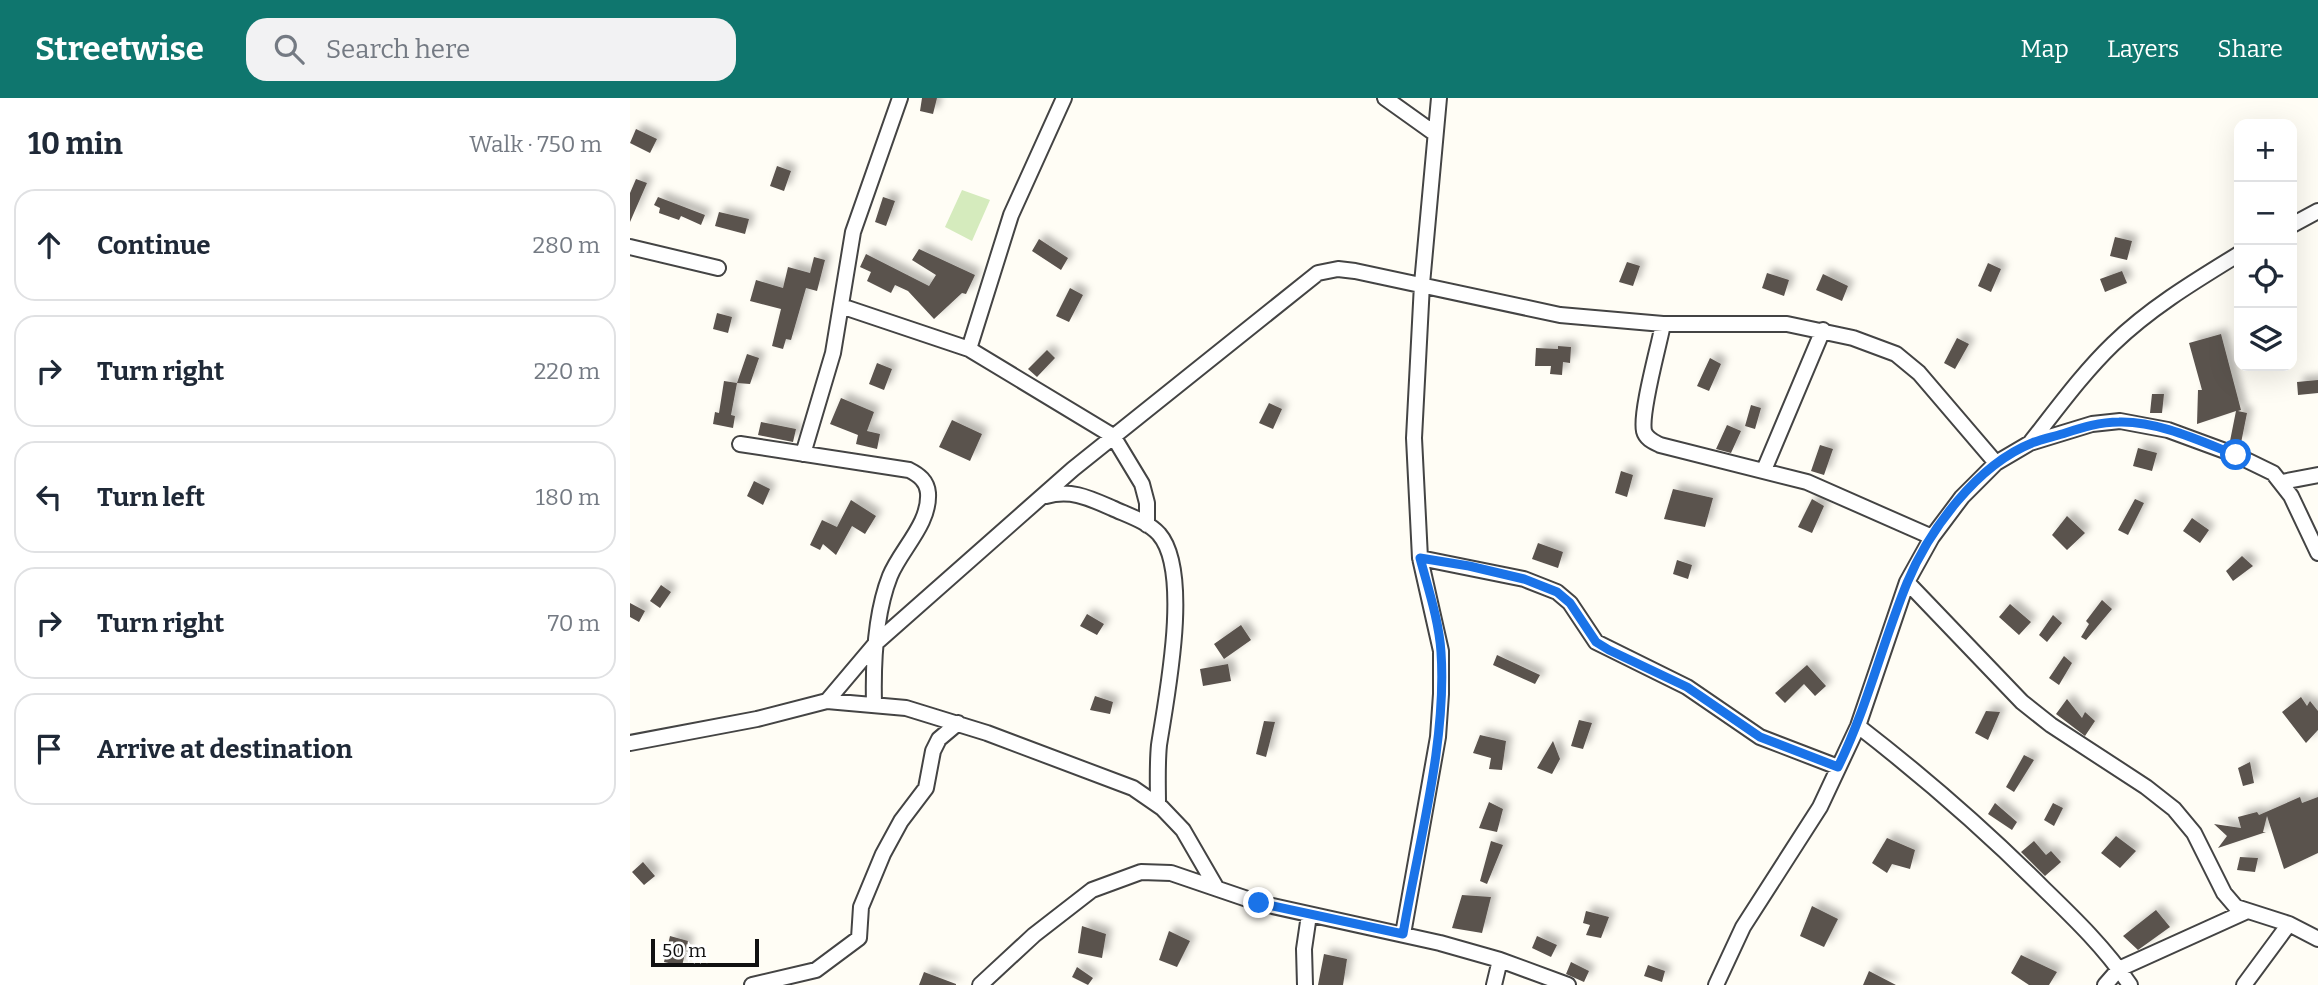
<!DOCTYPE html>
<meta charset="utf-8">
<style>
body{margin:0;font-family:Bitter,serif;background:#f2f2f3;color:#1f2937}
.controls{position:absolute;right:21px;top:21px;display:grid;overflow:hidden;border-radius:14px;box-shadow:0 7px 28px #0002}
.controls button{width:63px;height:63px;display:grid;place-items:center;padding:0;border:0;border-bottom:2px solid #e0e1e3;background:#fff;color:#1f2937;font:35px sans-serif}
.scale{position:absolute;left:21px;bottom:18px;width:108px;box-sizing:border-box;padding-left:7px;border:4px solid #111;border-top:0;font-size:19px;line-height:24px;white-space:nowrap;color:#111;-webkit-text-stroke:5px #fff;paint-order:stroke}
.stop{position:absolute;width:21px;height:21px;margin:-16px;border:5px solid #1a73e8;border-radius:50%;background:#fff}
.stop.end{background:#1a73e8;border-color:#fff;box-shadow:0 2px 7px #0008}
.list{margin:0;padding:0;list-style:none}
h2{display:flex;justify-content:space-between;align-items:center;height:91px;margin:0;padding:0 28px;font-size:30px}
h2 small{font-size:23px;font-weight:400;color:#747a83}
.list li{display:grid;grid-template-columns:46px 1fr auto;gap:21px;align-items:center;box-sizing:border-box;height:112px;margin:0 14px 14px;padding:0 14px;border:2px solid #e0e1e3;border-radius:21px}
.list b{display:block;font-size:26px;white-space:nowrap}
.list em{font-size:23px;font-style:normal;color:#747a83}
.icon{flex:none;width:38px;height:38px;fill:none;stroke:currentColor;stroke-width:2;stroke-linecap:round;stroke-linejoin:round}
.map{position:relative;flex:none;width:1688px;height:887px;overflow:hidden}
header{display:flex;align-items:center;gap:42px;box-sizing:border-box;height:98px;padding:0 35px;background:#0f766e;color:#fff}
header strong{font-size:33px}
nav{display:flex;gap:38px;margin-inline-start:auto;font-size:24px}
.search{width:490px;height:63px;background:#f2f2f3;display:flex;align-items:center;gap:18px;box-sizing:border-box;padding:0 24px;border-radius:21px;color:#747a83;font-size:26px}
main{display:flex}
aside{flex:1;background:#fff}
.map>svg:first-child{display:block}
</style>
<header>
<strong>Streetwise</strong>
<div class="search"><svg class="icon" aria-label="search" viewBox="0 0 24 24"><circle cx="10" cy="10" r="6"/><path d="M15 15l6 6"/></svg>Search here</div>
<nav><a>Map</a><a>Layers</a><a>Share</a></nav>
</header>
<main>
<aside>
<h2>10 min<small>Walk · 750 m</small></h2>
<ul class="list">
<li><svg class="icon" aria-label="ahead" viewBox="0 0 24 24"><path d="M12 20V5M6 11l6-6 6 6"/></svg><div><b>Continue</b></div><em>280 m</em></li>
<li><svg class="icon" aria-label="right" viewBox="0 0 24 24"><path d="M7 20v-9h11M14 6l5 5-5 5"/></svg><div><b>Turn right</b></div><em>220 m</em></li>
<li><svg class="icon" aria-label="left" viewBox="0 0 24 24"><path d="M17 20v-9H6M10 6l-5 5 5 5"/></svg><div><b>Turn left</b></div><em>180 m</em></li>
<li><svg class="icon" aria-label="right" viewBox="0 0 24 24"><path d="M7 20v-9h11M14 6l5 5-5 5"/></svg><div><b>Turn right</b></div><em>70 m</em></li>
<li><svg class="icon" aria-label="arrive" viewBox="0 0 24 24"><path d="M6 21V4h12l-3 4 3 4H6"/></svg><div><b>Arrive at destination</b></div></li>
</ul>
</aside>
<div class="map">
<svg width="1688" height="887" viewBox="0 0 1688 887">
<defs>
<filter id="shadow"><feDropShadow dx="6" dy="-6" stdDeviation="3.5" flood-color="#0004"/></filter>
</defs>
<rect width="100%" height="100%" fill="#fffdf5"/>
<path fill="#d5ebbd" d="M 332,92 L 360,102 L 342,143 L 315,129 Z"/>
<path fill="#5a524d" filter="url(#shadow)" d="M 292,0 L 307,0 L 303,16 L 290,13 Z
M 6,31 L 27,41 L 20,55 L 0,45 Z
M 147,68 L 161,73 L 154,93 L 140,88 Z
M 6,81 L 17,85 L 0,124 L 0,95 Z
M 28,99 L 75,117 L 71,127 L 51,118 L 49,122 L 29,115 L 30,110 L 24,107 Z
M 253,99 L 265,103 L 256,128 L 245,124 Z
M 89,114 L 119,121 L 115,136 L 85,128 Z
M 1485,139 L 1502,143 L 1497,162 L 1480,158 Z
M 409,141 L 438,160 L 431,172 L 402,153 Z
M 289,151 L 345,177 L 336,196 L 332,195 L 304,221 L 278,193 L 265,187 L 261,195 L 237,183 L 241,174 L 230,169 L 236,156 L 299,188 L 306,177 L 282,162 Z
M 184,159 L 195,162 L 187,193 L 176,190 L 161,242 L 156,241 L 153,251 L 142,248 L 151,211 L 120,203 L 126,182 L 153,190 L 158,169 L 180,175 Z
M 997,164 L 1010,168 L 1003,188 L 989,184 Z
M 1358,165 L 1371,171 L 1361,194 L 1348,188 Z
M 1492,173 L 1497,185 L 1475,194 L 1470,181 Z
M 1137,175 L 1159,182 L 1154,198 L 1132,190 Z
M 1193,176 L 1218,188 L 1212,203 L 1186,192 Z
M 440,190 L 453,197 L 439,224 L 426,218 Z
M 87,215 L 102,219 L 98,235 L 83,231 Z
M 1591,236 L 1611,312 L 1608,313 L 1617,315 L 1611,345 L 1600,343 L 1606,313 L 1567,326 L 1568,292 L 1572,292 L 1559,245 Z
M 1327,240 L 1339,246 L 1325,271 L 1314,265 Z
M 928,248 L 941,249 L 940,265 L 933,264 L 932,277 L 920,276 L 921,268 L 905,268 L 906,250 L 928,251 Z
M 417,252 L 425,260 L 407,279 L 398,271 Z
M 117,256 L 129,260 L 120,286 L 107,285 Z
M 1080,260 L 1091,266 L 1079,293 L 1067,288 Z
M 247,265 L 262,271 L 254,292 L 239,286 Z
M 1688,282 L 1688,295 L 1668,297 L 1667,284 Z
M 94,283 L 107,285 L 101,317 L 105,318 L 103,330 L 83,326 L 85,314 L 89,315 Z
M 1522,296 L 1534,296 L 1532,315 L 1520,315 Z
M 211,300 L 244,314 L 237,333 L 250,336 L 247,351 L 226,346 L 228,337 L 200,326 Z
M 639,305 L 652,311 L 643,331 L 629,325 Z
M 1121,307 L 1131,310 L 1125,331 L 1115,328 Z
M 322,322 L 352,336 L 340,363 L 309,349 Z
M 131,324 L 166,331 L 163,344 L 128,337 Z
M 1097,327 L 1111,333 L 1101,355 L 1086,351 Z
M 1190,347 L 1203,351 L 1194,377 L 1181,373 Z
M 1508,350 L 1527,355 L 1522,373 L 1503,368 Z
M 991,373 L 1003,377 L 997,399 L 985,395 Z
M 124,383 L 140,391 L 133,407 L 117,398 Z
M 1043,391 L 1083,400 L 1075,429 L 1034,421 Z
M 1182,401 L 1194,408 L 1182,435 L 1168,429 Z
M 1505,401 L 1514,405 L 1498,437 L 1488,432 Z
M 221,402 L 246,418 L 235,436 L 222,428 L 206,457 L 193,446 L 190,452 L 180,447 L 192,422 L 207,429 Z
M 1437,418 L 1455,435 L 1437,452 L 1422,437 Z
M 1562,420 L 1579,432 L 1570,445 L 1553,433 Z
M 908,445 L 933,454 L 928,470 L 902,461 Z
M 1612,458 L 1623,468 L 1603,483 L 1596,473 Z
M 1047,462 L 1062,467 L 1058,481 L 1043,476 Z
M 31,487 L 41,494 L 30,510 L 20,503 Z
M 1472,502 L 1482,511 L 1456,542 L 1451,539 L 1459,526 L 1456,523 Z
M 0,505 L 15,513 L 9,524 L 0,519 Z
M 1380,506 L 1401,524 L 1389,537 L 1369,519 Z
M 457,516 L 474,526 L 467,537 L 450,528 Z
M 1423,517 L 1432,525 L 1417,544 L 1409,537 Z
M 611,527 L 621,542 L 594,561 L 584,546 Z
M 867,557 L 910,577 L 905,586 L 863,567 Z
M 1434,558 L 1442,565 L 1429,587 L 1419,580 Z
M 598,566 L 601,583 L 573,588 L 570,571 Z
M 1177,567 L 1196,588 L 1185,598 L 1174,586 L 1155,605 L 1145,595 Z
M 465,598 L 483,604 L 480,616 L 460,612 Z
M 1671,599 L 1677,608 L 1680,603 L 1688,613 L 1688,632 L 1676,645 L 1652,614 Z
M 1437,601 L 1452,620 L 1455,614 L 1465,623 L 1455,638 L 1426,616 Z
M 1356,613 L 1370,614 L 1358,642 L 1345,635 Z
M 949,622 L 962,625 L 953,651 L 941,648 Z
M 634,623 L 645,624 L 636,659 L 626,656 Z
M 850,637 L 876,643 L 872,672 L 859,671 L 861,660 L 843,655 Z
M 923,643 L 930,661 L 922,676 L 907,670 Z
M 1394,657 L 1404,662 L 1384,694 L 1376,689 Z
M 1620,664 L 1624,685 L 1613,688 L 1608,670 Z
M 1670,699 L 1672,705 L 1688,699 L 1688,755 L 1654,771 L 1637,718 L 1633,734 L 1636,734 L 1588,750 L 1597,738 L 1584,726 L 1611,730 L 1608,719 L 1627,714 L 1629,717 Z
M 859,704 L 873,711 L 867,734 L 849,730 Z
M 1365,705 L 1387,724 L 1382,732 L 1358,716 Z
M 1423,705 L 1433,710 L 1424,728 L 1414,722 Z
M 1486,738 L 1506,753 L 1490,770 L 1471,755 Z
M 1257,740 L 1285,752 L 1280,771 L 1262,766 L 1257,775 L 1242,765 Z
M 861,743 L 873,747 L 857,786 L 850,783 Z
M 1404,743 L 1416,757 L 1421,753 L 1431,764 L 1415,778 L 1391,754 Z
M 1610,759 L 1628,760 L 1625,774 L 1607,772 Z
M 13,764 L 25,778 L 14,787 L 2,774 Z
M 832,797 L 861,799 L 852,835 L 822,830 Z
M 1182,808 L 1208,821 L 1194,849 L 1170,838 Z
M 1526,812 L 1540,829 L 1508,852 L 1493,838 Z
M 956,813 L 979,819 L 971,840 L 956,837 L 960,827 L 953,825 Z
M 452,828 L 476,836 L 472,860 L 448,855 Z
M 539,833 L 560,843 L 547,869 L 529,862 Z
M 40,838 L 58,843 L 52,868 L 34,864 Z
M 907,838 L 927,847 L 921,859 L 902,850 Z
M 694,856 L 717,861 L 713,887 L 688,887 Z
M 1391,857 L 1427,874 L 1419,887 L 1399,887 L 1381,875 Z
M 941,864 L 959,873 L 954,884 L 936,876 Z
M 1018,867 L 1035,873 L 1032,884 L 1014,878 Z
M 447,869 L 463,880 L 458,887 L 442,879 Z
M 1239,873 L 1266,887 L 1233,887 Z
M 294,874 L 326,886 L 326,887 L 289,887 Z"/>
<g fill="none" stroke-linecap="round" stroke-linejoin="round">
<g stroke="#444" stroke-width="18">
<path id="minor" d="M 755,0 L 804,35
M 1662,127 L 1688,113
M 0,149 L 88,170
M 211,208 L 339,251 L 483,338 L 512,386 L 517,405 L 517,427
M 1033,226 C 1029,248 1010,314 1014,333 C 1016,341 1024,344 1030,347 L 1177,384 L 1302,439
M 339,251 L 381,117 L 434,0
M 1400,345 C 1427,311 1452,276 1483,246 C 1520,210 1565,183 1609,156
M 110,346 L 279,372 C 289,377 297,383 298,395 C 300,426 271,451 260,478 C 245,516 243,565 244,605
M 173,356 L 203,255 L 223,134 L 270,0
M 1134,372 L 1193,232
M 1652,384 L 1688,377
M 416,398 C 441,391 459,400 482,410 C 497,417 517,423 529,436 C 562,474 536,601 529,647 C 527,667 528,687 528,707
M 790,460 L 894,481 L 927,494 L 940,505 L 966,544 L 1057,589 L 1130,639 L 1208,669
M 1277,484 L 1392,604 L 1421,627 L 1516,689 L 1544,711 L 1564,735 L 1594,795 L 1606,809 L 1659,826 L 1688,841
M 197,603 L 246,545 L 443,371 L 688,175 L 708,171 L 725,173 L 930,217 L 1033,226 L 1157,226 L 1223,240 L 1266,256 L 1289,275 L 1366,365
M 1228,628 C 1294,679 1355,732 1414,791 C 1445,821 1476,851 1500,887
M 0,645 L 127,621 L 197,603 L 276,610 L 357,635 L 503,690 L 532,710 L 553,732 L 586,789
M 773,836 L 808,639 L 811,596 L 811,553 L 790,460 L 784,340 L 792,186 L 809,0
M 122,887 L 186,872 L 229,840 L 231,809 L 253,756 L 271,723 L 296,690 L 303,653 L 309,641 L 328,625
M 350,887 L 404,837 L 462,792 L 511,774 L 541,775 L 629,805 L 810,845 L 870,862 L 938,887
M 675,887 L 674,851 L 679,817
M 864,887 L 870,862
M 1086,887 L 1113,829 L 1190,709 L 1228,628 L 1277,484 L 1302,439 L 1332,399 L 1366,365 L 1400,345 L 1462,326 L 1490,323 L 1538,332 L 1606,357 L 1643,375 L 1661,398 L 1688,455
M 1475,887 L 1489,871 L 1615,814
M 1614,887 L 1659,826"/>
</g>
<use href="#minor" stroke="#fff" stroke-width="14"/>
</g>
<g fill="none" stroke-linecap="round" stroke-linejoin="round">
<path stroke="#1a73e8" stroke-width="9" d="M 629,805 L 773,836 C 788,746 817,645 811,554 C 809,523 798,490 790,460 L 839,468 L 894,481 L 927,494 L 940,505 L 966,544 L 979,552 L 1057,589 L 1130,639 L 1208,669 C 1237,610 1252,546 1277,485 C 1299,432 1347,367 1402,345 C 1411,341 1422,339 1432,336 C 1451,330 1469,324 1489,324 C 1529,323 1570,343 1606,357"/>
</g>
</svg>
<div class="controls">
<button>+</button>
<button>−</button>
<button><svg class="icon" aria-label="locate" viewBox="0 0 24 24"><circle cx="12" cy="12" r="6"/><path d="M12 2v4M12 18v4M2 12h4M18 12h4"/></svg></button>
<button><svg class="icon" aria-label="layers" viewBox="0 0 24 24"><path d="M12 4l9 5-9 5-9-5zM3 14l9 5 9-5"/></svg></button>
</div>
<div class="scale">50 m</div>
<div class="stop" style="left:1606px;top:357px"></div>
<div class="stop end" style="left:629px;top:805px"></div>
</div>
</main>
